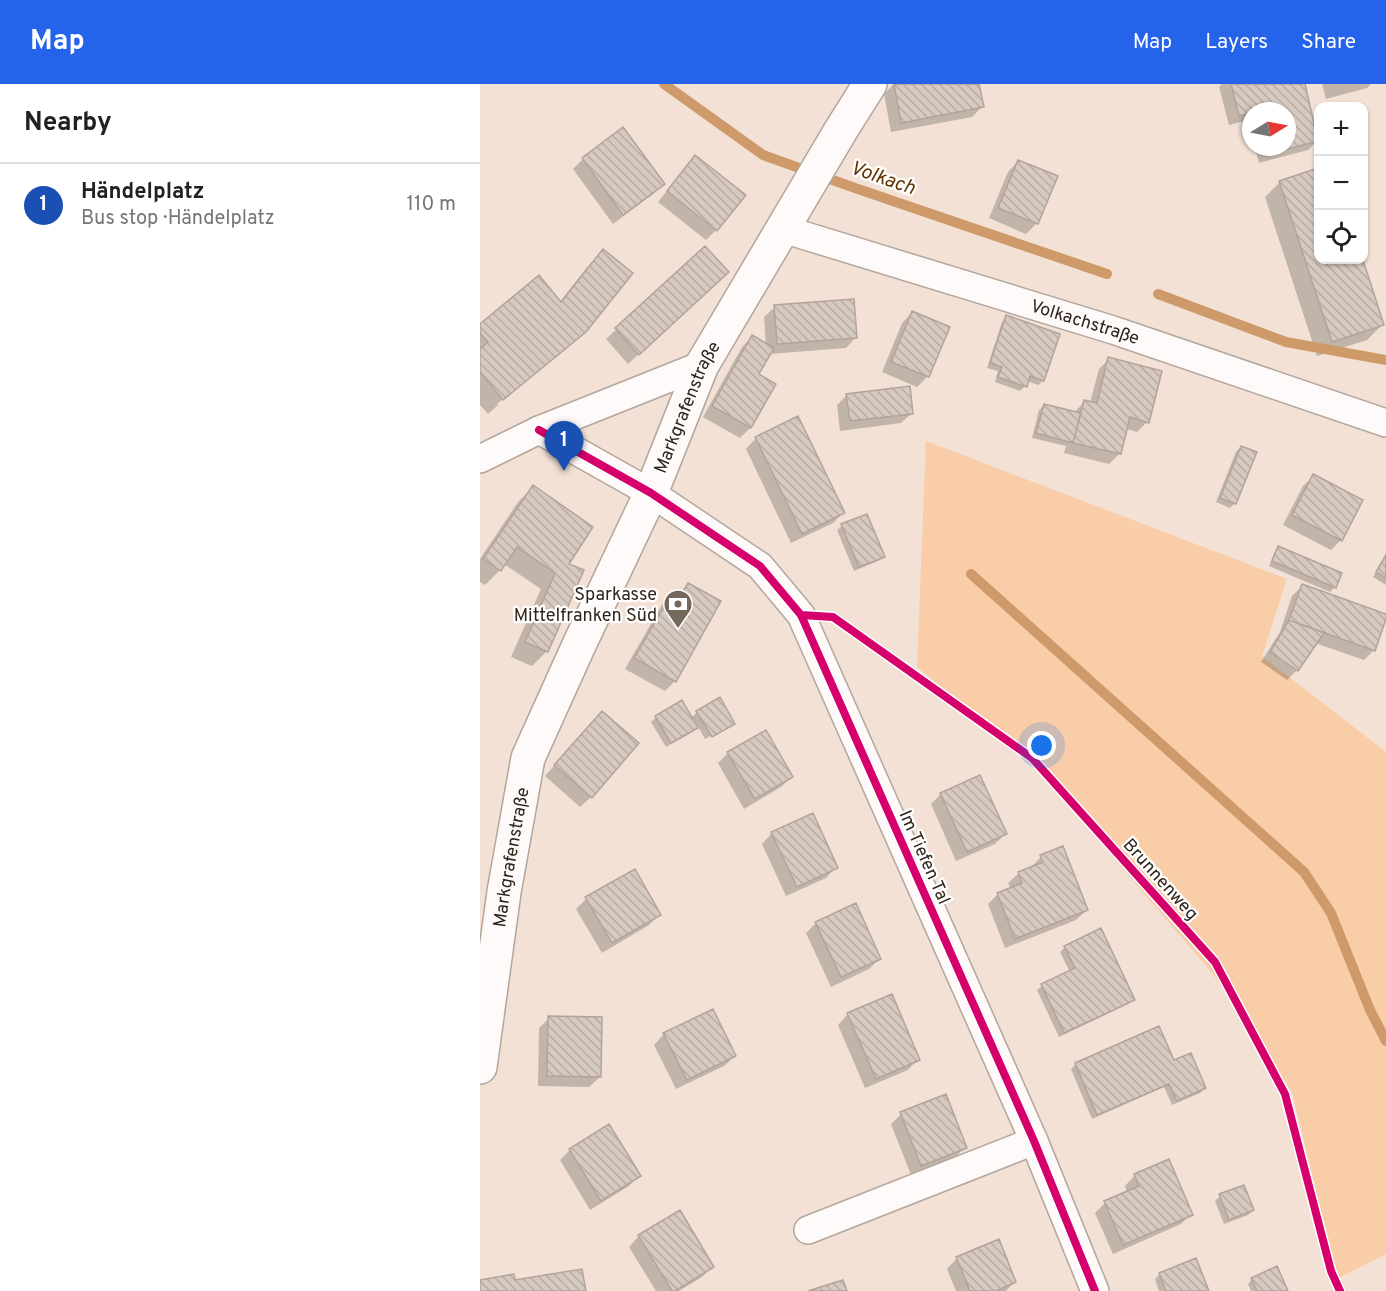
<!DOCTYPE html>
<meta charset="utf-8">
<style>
body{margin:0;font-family:Overpass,sans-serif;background:#f6f6f6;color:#202124}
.controls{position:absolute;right:18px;top:18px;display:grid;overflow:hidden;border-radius:12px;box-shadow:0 2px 4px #0004}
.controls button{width:54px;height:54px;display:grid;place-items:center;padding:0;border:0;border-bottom:2px solid #e0e0e0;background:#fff;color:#202124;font:30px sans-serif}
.compass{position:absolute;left:762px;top:18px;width:54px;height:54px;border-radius:50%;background:#fff;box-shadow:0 2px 4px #0004;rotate:80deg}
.you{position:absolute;left:562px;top:662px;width:21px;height:21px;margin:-15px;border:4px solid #fff;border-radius:50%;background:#1a73e8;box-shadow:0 0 0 9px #1a73e833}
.badge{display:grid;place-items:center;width:39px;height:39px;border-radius:50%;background:#2563eb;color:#fff;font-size:20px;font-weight:700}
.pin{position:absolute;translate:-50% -50px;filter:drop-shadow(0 2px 3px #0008)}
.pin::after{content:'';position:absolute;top:32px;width:21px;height:18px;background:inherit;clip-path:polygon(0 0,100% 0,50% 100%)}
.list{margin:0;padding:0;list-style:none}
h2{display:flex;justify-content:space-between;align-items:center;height:78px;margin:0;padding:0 24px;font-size:26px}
h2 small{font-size:20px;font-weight:400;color:#757577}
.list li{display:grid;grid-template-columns:39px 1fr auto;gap:18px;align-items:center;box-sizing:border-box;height:84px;padding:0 24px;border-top:2px solid #e0e0e0}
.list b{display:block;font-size:22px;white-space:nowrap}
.list p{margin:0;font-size:20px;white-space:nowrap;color:#757577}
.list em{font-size:20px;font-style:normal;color:#757577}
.icon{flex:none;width:33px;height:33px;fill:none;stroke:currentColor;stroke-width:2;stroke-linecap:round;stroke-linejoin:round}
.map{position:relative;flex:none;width:906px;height:1207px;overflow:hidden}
header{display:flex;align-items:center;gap:36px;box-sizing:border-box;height:84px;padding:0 30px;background:#2563eb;color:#fff}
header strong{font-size:28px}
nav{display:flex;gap:33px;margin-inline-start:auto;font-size:21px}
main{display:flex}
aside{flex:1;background:#fff}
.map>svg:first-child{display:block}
</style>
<header>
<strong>Map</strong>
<nav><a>Map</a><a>Layers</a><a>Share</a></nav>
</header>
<main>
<aside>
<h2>Nearby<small></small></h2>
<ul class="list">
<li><span class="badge" style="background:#1a4fb4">1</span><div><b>Händelplatz</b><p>Bus stop · Händelplatz</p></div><em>110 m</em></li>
</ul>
</aside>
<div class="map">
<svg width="906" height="1207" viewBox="0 0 906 1207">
<defs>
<pattern id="building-back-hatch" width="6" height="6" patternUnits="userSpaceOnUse" patternTransform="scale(1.5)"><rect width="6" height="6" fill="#d6c9bf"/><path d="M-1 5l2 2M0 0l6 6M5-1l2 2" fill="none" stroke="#b8aca4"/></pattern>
</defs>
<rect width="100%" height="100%" fill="#f2e1d4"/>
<path fill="#f9cda8" d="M 446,357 L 807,495 L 782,572 L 906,668 L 906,1170 L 857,1195 L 812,1008 L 733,890 L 566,695 L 437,583 Z"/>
<path fill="#0003" d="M 414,0 L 498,0 L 502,23 L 492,33 L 411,48 L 404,10 Z
M 742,0 L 824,0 L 838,56 L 828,66 L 779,79 L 775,63 L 807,63 L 807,27 L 771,27 L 771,48 L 768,36 L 749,41 L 739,3 Z
M 842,0 L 891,0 L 887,4 L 846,15 Z
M 215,73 L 236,146 L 226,156 L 178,118 L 205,84 Z
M 103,75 L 183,100 L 173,110 L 133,140 L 93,85 Z
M 538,77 L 576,93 L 556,140 L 546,150 L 509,134 L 528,88 Z
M 838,86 L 838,176 L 881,176 L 902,241 L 887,256 L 837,272 L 785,113 L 800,98 Z
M 225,164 L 237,198 L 148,280 L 126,255 Z
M 123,167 L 101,250 L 17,320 L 18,321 L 8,330 L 0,321 L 0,242 L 79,219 L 108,182 Z
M 295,223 L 376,253 L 366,264 L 289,270 L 277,291 L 294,301 L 270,344 L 260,354 L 223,333 L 262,263 L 272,253 L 286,261 L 284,233 Z
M 432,229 L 448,292 L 437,303 L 402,288 L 422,239 Z
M 527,233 L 563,297 L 558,301 L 547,297 L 545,302 L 540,307 L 515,298 L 518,287 L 507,284 L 522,238 Z
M 629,275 L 667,338 L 657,348 L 646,345 L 639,370 L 629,380 L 584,369 L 586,362 L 552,354 L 559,326 L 564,321 L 594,329 L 604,318 L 610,319 L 619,285 Z
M 367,311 L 432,329 L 421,339 L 360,347 L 357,321 Z
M 276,354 L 363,429 L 353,439 L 311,459 L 266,365 Z
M 761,363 L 755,419 L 750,424 L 736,418 L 756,368 Z
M 834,392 L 861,456 L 851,466 L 803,441 L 823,402 Z
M 53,403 L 86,480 L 67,567 L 52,582 L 31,573 L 61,505 L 24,480 L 20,486 L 5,501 L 0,498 L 0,475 L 38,418 Z
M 362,442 L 403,472 L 398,477 L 374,487 L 357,446 Z
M 798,464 L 855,503 L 850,508 L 789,482 L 794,469 Z
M 906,469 L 906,501 L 893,493 Z
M 209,500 L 195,597 L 185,607 L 145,585 L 183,519 L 193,509 L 198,511 Z
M 822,502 L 894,566 L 884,576 L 835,559 L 817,586 L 807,596 L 781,578 L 800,548 L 812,512 Z
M 217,628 L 250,641 L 225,655 L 218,642 L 211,649 L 186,663 L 171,638 L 176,633 L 211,634 Z
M 112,639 L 111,713 L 100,723 L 65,692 Z
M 248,669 L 311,693 L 301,703 L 264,725 L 238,679 Z
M 461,710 L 525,750 L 515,760 L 476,777 L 451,720 Z
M 292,749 L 356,783 L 346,794 L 306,812 L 282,760 Z
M 561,773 L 607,826 L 596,836 L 525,864 L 508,820 L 518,810 L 531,805 L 528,799 L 539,789 L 551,783 Z
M 106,815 L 179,831 L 169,841 L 122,869 L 96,825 Z
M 336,839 L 400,874 L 389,885 L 351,903 L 326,849 Z
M 585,863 L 653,915 L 648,920 L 579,953 L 557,906 L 562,902 L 590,888 L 580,868 Z
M 368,930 L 438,975 L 428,986 L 385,1004 L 358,941 Z
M 69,934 L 120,993 L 109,1003 L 58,1002 L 59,944 Z
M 678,944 L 693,978 L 725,1004 L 720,1009 L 692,1021 L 684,1003 L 612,1035 L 591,985 L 596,980 Z
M 184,950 L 255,972 L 244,982 L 196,1005 L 174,961 Z
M 421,1030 L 485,1063 L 475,1074 L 431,1091 L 411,1040 Z
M 90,1066 L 159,1091 L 149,1102 L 110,1126 L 80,1076 Z
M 655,1091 L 711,1130 L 701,1140 L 633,1170 L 615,1129 L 625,1119 L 647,1109 L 645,1102 Z
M 740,1112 L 773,1126 L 768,1131 L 744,1140 L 735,1117 Z
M 159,1152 L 232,1183 L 222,1193 L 199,1207 L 176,1207 L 149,1163 Z
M 477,1174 L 534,1198 L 526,1207 L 476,1207 L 467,1185 Z
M 715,1176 L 727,1207 L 679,1207 L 675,1195 L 679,1191 Z
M 772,1195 L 806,1207 L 771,1207 L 768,1200 Z"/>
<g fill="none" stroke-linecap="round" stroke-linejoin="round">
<path stroke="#ce9a69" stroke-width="10" d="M 184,0 L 283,71 L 375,104 L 627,190
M 678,210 L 806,258 L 906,276
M 491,490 L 824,788 L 851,829 L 890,926 L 906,957"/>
</g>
<path fill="url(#building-back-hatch)" stroke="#b2a49a" stroke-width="1.5" d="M 414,0 L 499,0 L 504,23 L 421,39 Z
M 751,0 L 825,0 L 838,57 L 789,70 L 788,63 L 807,63 L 807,27 L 771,27 L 771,29 L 759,32 Z
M 143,43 L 185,100 L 143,131 L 102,74 Z
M 215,71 L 266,111 L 237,147 L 187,107 Z
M 538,76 L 578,92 L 558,140 L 518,124 Z
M 838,84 L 838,176 L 883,176 L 904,241 L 852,258 L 799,97 Z
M 225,162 L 249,188 L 159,271 L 135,244 Z
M 123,165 L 153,189 L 106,248 L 23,316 L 0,288 L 0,265 L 8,258 L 0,249 L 0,240 L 59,191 L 81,218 Z
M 374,215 L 377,254 L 297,260 L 294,221 Z
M 432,227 L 470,243 L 449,293 L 411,278 Z
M 526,231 L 580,250 L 564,297 L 550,292 L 547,303 L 518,293 L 522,283 L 510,279 Z
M 272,251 L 294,264 L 279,290 L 296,300 L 271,344 L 232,322 Z
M 628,273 L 682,287 L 669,339 L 650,333 L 641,370 L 593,359 L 604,316 L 617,319 Z
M 430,302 L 433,330 L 370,337 L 366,310 Z
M 564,320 L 601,329 L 593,359 L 556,349 Z
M 318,332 L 365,429 L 322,450 L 275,353 Z
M 761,362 L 777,368 L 756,420 L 740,414 Z
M 833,390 L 883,416 L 862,457 L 812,431 Z
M 53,401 L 113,443 L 89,480 L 104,486 L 68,568 L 45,558 L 75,489 L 37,463 L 21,487 L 3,475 Z
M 387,430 L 405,473 L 379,483 L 361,440 Z
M 798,462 L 862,489 L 856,504 L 792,477 Z
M 906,471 L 906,494 L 896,488 Z
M 208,499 L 241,517 L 196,598 L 154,574 L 193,507 L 201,511 Z
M 822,500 L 906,530 L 906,535 L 895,567 L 809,536 Z
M 809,536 L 844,549 L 818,587 L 790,568 Z
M 240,613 L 255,640 L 232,653 L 216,627 Z
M 202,616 L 218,644 L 191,659 L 175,632 Z
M 122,627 L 159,659 L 112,714 L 74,681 Z
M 286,646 L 313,693 L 275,715 L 247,668 Z
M 500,691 L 527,750 L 487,768 L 460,709 Z
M 333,729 L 358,784 L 317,803 L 291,748 Z
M 583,762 L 608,826 L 535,855 L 517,809 L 542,799 L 538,788 L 563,778 L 560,771 Z
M 155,785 L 181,831 L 132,859 L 105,813 Z
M 376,819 L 401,875 L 361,893 L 335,838 Z
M 621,844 L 655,916 L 584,949 L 561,900 L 595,884 L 584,862 Z
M 412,910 L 440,976 L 396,995 L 367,929 Z
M 233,925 L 256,972 L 207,996 L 183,949 Z
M 68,932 L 122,933 L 121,993 L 67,992 Z
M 679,942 L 694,976 L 711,969 L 726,1004 L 697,1017 L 689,1000 L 617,1031 L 595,979 Z
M 466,1010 L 487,1064 L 441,1082 L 420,1028 Z
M 129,1040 L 161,1092 L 121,1117 L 89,1065 Z
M 689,1075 L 713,1131 L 643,1161 L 624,1117 L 659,1102 L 654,1090 Z
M 764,1101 L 774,1126 L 749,1136 L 739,1110 Z
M 200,1126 L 234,1183 L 195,1207 L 192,1207 L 158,1151 Z
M 519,1155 L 536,1198 L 516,1207 L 490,1207 L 476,1173 Z
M 716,1174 L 729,1207 L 686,1207 L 679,1189 Z
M 797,1182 L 808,1207 L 777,1207 L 771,1194 Z
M 102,1185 L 106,1207 L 0,1207 L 0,1196 L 34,1190 L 35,1196 Z
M 363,1196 L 367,1207 L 328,1207 Z"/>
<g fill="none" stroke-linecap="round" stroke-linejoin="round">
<g stroke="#b3a69c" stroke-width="30">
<g id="street">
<path id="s1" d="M 303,145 L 633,246 L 906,339"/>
<path d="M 59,346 L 171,409 L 280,482 L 321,531 L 554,1057 L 615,1207"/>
<path d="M 0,375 L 59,346 L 222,281"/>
<path d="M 328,1146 L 554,1057"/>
</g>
</g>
<g stroke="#b3a69c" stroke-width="36">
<g id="secondary">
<path id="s2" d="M 0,983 L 24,808 L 48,674 L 99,561 L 171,409 L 222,281 L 361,46 L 390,0"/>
</g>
</g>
<use href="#street" stroke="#fdfaf9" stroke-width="27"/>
<use href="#secondary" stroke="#fdfaf9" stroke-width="33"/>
<g stroke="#fff" stroke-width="11">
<path id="cycleway" d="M 59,346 L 171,409 L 280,482 L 321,531 L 554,1057 L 615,1207
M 321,531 L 353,533 L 552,674 L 735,878 L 805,1010 L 851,1187 L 860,1207"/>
</g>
<use href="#cycleway" stroke="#d6006c" stroke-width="8"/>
</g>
<defs>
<g id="bank-pin" transform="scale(1.5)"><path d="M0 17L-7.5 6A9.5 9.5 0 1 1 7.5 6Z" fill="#74675c" stroke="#fff"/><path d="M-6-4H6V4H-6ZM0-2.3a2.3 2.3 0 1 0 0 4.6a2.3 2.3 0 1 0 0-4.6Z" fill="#fff"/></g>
</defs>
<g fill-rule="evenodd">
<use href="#bank-pin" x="198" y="520"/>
</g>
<g text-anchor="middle" stroke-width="4.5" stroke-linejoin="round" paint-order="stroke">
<g font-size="18" fill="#30251c" stroke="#fff">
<text dy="6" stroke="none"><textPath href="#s1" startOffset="316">Volkachstraße</textPath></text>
<text dy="6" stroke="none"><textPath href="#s2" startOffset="698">Markgrafenstraße</textPath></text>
<text transform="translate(445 773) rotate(66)" y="6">Im Tiefen Tal</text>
<text dy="6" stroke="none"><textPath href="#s2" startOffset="212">Markgrafenstraße</textPath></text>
<text transform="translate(681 795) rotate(48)" y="6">Brunnenweg</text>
</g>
<g font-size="18" fill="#30251c" stroke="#fff" text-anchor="end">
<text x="177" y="516">Sparkasse<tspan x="177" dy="21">Mittelfranken Süd</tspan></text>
</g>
<g font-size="20" font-style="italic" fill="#613400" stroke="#fff">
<text transform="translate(403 93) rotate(19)" y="7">Volkach</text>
</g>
</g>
</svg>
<div class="controls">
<button>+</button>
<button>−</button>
<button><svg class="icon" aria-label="locate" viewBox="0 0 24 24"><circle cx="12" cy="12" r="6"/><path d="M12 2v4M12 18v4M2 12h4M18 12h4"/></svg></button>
</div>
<svg class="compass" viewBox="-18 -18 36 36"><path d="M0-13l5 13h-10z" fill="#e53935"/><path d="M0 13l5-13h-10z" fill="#757577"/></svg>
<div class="you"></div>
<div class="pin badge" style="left:84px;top:387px;background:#1a4fb4">1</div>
</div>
</main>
